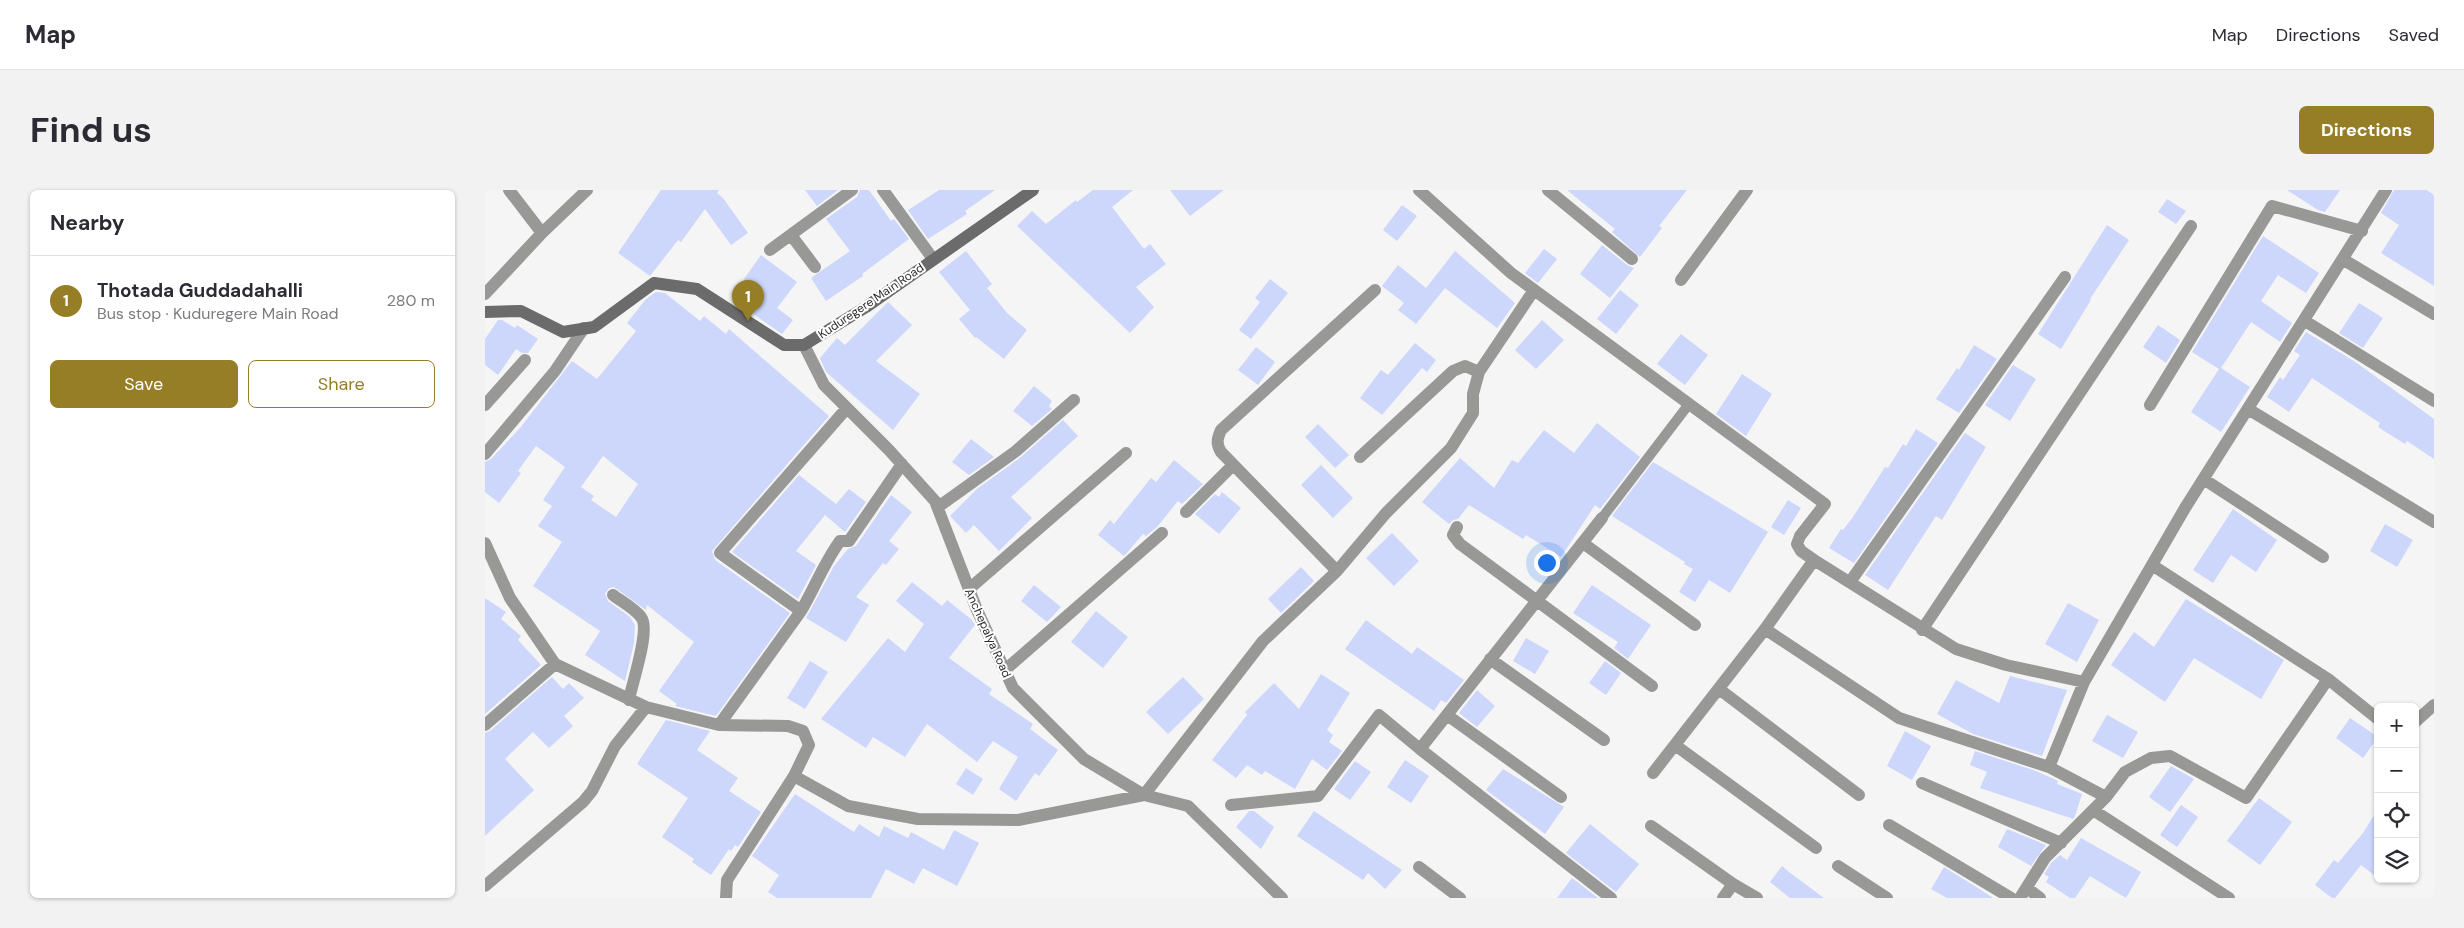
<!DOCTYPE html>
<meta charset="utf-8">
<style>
body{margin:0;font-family:"DM Sans",sans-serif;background:#f2f2f3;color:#2b2b33}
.controls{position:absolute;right:15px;bottom:15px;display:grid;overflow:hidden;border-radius:8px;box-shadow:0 1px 4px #0004}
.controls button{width:45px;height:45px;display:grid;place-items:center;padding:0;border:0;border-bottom:1px solid #e1e1e2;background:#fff;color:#2b2b33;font:25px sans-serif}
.you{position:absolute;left:1061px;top:372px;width:18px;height:18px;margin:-12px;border:4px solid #fff;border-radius:50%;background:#1a73e8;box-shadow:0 0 0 8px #1a73e833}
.badge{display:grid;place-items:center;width:32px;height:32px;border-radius:50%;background:#967e26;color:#fff;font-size:16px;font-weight:700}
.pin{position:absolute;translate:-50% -41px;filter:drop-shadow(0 1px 2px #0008)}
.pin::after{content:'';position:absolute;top:26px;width:18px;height:15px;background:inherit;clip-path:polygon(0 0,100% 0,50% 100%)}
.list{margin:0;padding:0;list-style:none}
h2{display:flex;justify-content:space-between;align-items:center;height:65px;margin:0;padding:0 20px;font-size:21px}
h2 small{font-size:16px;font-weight:400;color:#7c7c81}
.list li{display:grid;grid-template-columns:32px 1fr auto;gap:15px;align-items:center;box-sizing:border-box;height:90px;padding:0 20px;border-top:1px solid #e1e1e2}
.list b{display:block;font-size:19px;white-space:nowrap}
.list p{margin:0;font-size:16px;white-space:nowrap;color:#7c7c81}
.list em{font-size:16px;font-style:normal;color:#7c7c81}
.actions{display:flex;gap:10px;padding:15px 20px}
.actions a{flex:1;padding:11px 0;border:1px solid #967e26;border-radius:8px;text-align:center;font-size:18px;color:#967e26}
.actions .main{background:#967e26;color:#fff}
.icon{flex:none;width:28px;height:28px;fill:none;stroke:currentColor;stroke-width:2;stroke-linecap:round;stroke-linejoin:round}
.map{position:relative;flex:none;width:1949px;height:708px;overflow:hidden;border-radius:8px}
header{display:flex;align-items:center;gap:30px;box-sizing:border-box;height:70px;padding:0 25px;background:#fff;border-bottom:1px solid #e1e1e2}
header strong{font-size:24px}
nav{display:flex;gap:28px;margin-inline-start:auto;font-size:18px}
.intro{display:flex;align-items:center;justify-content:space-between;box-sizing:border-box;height:120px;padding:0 30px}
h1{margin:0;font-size:35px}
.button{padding:12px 22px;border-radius:8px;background:#967e26;color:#fff;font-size:18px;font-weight:700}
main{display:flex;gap:30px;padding:0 30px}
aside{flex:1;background:#fff;border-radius:8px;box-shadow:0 1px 4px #0004}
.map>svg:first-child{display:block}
</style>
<header>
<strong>Map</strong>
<nav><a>Map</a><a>Directions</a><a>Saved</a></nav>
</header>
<div class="intro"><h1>Find us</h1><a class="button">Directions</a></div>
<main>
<aside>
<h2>Nearby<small></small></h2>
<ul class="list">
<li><span class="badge">1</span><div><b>Thotada Guddadahalli</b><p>Bus stop · Kuduregere Main Road</p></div><em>280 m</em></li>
</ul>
<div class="actions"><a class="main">Save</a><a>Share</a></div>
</aside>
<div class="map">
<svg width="1949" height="708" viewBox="0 0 1949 708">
<rect width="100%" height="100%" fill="#f5f5f6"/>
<path fill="#cdd6fb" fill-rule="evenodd" d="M 176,0 L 234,0 L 232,3 L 238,8 L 263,43 L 246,55 L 220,19 L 196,52 L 193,50 L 165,86 L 133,63 Z
M 320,0 L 353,0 L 332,16 Z
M 375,0 L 384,0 L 406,31 L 409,29 L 424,49 L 377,84 L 378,86 L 341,111 L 326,88 L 365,61 L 341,29 L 372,7 Z
M 454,0 L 510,0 L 480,21 L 482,24 L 443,49 L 423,20 Z
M 608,0 L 648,0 L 627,17 L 659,59 L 665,54 L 681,74 L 651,97 L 669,117 L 645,143 L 532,36 L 547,21 L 561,34 L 591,10 L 592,12 Z
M 685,0 L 739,0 L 705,26 Z
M 1082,0 L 1202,0 L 1174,36 L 1177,38 L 1155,67 L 1127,42 L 1130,39 Z
M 1802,0 L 1855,0 L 1840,22 L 1833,20 Z
M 1909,0 L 1942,0 L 1949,5 L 1949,96 L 1896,63 L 1914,35 L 1896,23 Z
M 1682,9 L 1701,21 L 1691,34 L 1673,22 Z
M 917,15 L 932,26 L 912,51 L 898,40 Z
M 1622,35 L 1644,50 L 1605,109 L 1606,110 L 1576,159 L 1553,144 Z
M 1778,46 L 1834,83 L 1821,103 L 1793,85 L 1776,111 L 1807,133 L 1795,152 L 1766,132 L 1736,178 L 1765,197 L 1736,242 L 1706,222 L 1734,179 L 1707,162 Z
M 1117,55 L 1142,75 L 1149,78 L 1125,108 L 1095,84 Z
M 1059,59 L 1072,69 L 1053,93 L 1040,83 Z
M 481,61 L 507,94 L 502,98 L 522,123 L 542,140 L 519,169 L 491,147 L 490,148 L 474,129 L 485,120 L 454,82 Z
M 970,61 L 1030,113 L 1012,138 L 960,98 L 931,134 L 913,120 L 919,113 L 897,96 L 913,75 L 941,98 Z
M 276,65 L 312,92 L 292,118 L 308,130 L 297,144 L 261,119 L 274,100 L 259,89 Z
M 785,89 L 803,103 L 766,149 L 754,140 L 775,112 L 770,108 Z
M 1135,100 L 1154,115 L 1131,144 L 1112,129 Z
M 171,102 L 180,103 L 215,131 L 219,126 L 241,144 L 244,139 L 344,226 L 227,361 L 230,370 L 305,423 L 231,526 L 190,516 L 192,514 L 174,501 L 209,452 L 162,415 L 161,420 L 129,397 L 124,398 L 120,404 L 123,411 L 145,427 L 150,435 L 149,453 L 140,491 L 100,465 L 115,441 L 48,396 L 77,352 L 53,336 L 67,316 L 58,310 L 80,277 L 51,256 L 33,281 L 36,283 L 14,313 L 0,302 L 0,272 L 6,269 L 35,238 L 87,171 L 112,189 L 151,141 L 142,133 L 161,109 ZM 118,266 L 153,294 L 131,327 L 106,310 L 109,306 L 96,297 Z
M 403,112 L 427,135 L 391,171 L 435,204 L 408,240 L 341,182 L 335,168 L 352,148 L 360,155 Z
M 1874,113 L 1898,128 L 1878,158 L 1854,143 Z
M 13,130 L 17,130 L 30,138 L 32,135 L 53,149 L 43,163 L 37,163 L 31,159 L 13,185 L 0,175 L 0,149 Z
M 1057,130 L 1079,150 L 1051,179 L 1030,160 Z
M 1673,135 L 1695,150 L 1681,173 L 1658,157 Z
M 1821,142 L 1869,171 L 1949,229 L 1949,269 L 1922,251 L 1920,254 L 1893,237 L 1895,233 L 1827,188 L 1804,222 L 1782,207 L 1795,187 L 1798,190 L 1815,165 L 1809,161 Z
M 1196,144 L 1223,165 L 1200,195 L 1172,174 Z
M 930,153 L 951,170 L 942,182 L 937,178 L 897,225 L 875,208 L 896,180 L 903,185 Z
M 1489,155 L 1512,169 L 1474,223 L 1451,209 L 1472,178 L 1474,180 Z
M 771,157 L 790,172 L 773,195 L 753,180 Z
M 1528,175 L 1551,189 L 1525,231 L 1500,215 Z
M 1257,184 L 1287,204 L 1261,246 L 1231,224 Z
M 549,196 L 567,211 L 564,216 L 567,219 L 547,236 L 528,221 Z
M 578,230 L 593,246 L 526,307 L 547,328 L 514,361 L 489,335 L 481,343 L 465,326 L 492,299 L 536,267 Z
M 1112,233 L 1155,267 L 1115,319 L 1110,315 L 1076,367 L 1041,345 L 1038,349 L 984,315 L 973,329 L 968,330 L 964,334 L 937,312 L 975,268 L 1009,298 L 1027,270 L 1033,273 L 1059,240 L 1089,263 Z
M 833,234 L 864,265 L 850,278 L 820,247 Z
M 1431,239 L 1453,253 L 1369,373 L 1344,358 L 1356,339 L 1358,340 L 1368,327 L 1400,277 L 1403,278 L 1418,254 L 1421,256 Z
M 1480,243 L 1501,257 L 1457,330 L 1451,326 L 1403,400 L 1380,385 Z
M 486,249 L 509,267 L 484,285 L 467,272 Z
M 689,270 L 718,294 L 697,314 L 693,311 L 672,337 L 661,346 L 658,344 L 639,366 L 613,345 L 625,330 L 629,334 L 666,288 L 671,292 Z
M 1168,272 L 1283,342 L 1245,403 L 1224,390 L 1210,412 L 1194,402 L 1208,379 L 1199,374 L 1200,372 L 1127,326 Z
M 836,275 L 868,308 L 848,328 L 816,295 Z
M 314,285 L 351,314 L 364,299 L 381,312 L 360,342 L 340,325 L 311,361 L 331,375 L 313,409 L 247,362 Z
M 737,302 L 756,318 L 734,344 L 710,324 L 730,304 L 734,307 Z
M 406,305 L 427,322 L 404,351 L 414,359 L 401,375 L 398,373 L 371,407 L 384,415 L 361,452 L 321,428 L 349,376 L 363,359 L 371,356 Z
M 1303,310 L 1316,318 L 1299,345 L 1286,337 Z
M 1748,319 L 1792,350 L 1771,382 L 1746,365 L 1728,393 L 1708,380 Z
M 1900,334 L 1928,350 L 1912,377 L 1885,361 Z
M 907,343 L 934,371 L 909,396 L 881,368 Z
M 816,377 L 829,391 L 796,423 L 783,409 Z
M 427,392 L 457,416 L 462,410 L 487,430 L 490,435 L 464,468 L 507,499 L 504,504 L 548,534 L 545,539 L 573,560 L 554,586 L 550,583 L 531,611 L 514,599 L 533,567 L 508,551 L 492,572 L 442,534 L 420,567 L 388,547 L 381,558 L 336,529 L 403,448 L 420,462 L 439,434 L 411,411 Z
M 549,395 L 576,417 L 562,432 L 536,411 Z
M 1107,395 L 1166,435 L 1143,469 L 1129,458 L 1133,452 L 1088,423 Z
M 0,408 L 21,422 L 16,429 L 36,446 L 33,450 L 56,475 L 0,524 Z
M 1701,409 L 1799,470 L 1776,509 L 1709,468 L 1680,512 L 1626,475 L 1649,442 L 1669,457 Z
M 1583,413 L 1614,430 L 1592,472 L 1560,454 Z
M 611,421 L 643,447 L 618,478 L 586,452 Z
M 881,430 L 927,464 L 932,457 L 979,490 L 961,513 L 956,510 L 949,521 L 860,459 Z
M 1041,448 L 1064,461 L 1050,484 L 1028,471 Z
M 325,471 L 343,482 L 320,519 L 302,508 Z
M 1120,471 L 1136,483 L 1121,505 L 1104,493 Z
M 836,484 L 865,503 L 842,540 L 848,545 L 844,552 L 857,561 L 842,580 L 827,569 L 810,599 L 780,581 L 777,585 L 762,575 L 751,588 L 727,570 L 762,525 L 760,522 L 789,493 L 814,519 Z
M 1525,486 L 1582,500 L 1557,566 L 1488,544 L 1452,524 L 1471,490 L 1514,513 Z
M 67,487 L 78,499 L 84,493 L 99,508 L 79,526 L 88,536 L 64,558 L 48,542 L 20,569 L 49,600 L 0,646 L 0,543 L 5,541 Z
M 698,487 L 719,509 L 683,544 L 661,522 Z
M 992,500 L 1010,516 L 992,537 L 974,523 Z
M 1622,525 L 1653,542 L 1638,568 L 1607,551 Z
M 1865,528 L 1893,547 L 1878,568 L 1851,548 Z
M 181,530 L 225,541 L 212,560 L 253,588 L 244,601 L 276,622 L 253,657 L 250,655 L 246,661 L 244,659 L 226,685 L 207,672 L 209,669 L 177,647 L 203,608 L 152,574 Z
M 1420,541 L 1446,556 L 1427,590 L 1402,576 Z
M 1490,561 L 1551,581 L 1573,591 L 1572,594 L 1597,604 L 1590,626 L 1588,629 L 1495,598 L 1502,582 L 1485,575 Z
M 920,570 L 944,586 L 926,613 L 902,597 Z
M 870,571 L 886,582 L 865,610 L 849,599 Z
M 1686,576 L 1709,589 L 1685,622 L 1664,607 Z
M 481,578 L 498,589 L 488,605 L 471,594 Z
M 1018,579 L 1079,617 L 1060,644 L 1001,600 Z
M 310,604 L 369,642 L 374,634 L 394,647 L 399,636 L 423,648 L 426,642 L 459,660 L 469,640 L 494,653 L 472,696 L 438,678 L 429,694 L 401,679 L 386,708 L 292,708 L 283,702 L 294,685 L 267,666 Z
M 1774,608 L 1807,632 L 1775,675 L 1742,651 Z
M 1696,615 L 1713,627 L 1692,657 L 1675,645 Z
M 1893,619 L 1893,688 L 1876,675 L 1850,708 L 1847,708 L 1830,695 L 1849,670 L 1853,673 L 1878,643 Z
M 764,621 L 769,621 L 789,637 L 776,659 L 751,637 Z
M 829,621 L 917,680 L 900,699 L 883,683 L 878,690 L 812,646 Z
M 1105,634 L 1154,674 L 1131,702 L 1081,663 Z
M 1522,639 L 1561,655 L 1546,676 L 1513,657 Z
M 1596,648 L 1656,682 L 1641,708 L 1605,686 L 1590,708 L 1585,708 L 1561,692 L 1564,687 L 1559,684 L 1566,673 L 1575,665 L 1582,670 Z
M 1297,676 L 1304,682 L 1339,708 L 1305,708 L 1285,692 Z
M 1459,677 L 1496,700 L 1508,708 L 1462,708 L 1446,699 Z
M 1087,688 L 1113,708 L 1072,708 Z"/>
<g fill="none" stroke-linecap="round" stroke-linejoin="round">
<path stroke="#989897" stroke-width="10" d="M 1117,328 L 1204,214"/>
<path stroke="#989897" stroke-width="12" d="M 24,0 L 57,43
M 398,0 L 448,69
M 934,0 L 1026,83 L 1340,314 L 1315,346 L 1312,354 L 1316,361 L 1329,370 L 1280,439 L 1168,583
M 1063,0 L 1147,69
M 306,45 L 330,77
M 285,60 L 367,0
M 1859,70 L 1949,124
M 1196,90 L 1262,0
M 0,104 L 57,43 L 102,0
M 1820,131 L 1949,211
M 319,155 L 339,195 L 404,260 L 450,311 L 492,420 L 528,498 L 599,569 L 659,605 L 703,616 L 797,708
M 0,215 L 40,170
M 1665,215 L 1787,16 L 1877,41
M 1763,219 L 1949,332
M 0,264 L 70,181 L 99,138
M 875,267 L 968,181 L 980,176 L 994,182
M 1720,290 L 1838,367
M 453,317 L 531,261 L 589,210
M 701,322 L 748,275
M 972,337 L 968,345 L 975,354 L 1167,496
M 0,353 L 25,408 L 70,474 L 161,517 L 234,535 L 303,536 L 318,541 L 324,555 L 309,586 L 242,690 L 241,708
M 1098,353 L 1210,435
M 1329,370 L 1471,459 L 1521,475 L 1599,492 L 1700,318 L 1901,0
M 1667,375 L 1843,489 L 1893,529
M 852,381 L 736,262 C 731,254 732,249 736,240 L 890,100
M 1365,392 L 1580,87
M 484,399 L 641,263
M 128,405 C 137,412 149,418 156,427 C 166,439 147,493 144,510
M 316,421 C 330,397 339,373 355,351 L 364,351 L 417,274
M 1280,439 L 1414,528 L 1564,577 L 1621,607
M 1437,440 L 1706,36
M 1005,469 L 1119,550
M 520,480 L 677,343
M 1234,499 L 1374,605
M 962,525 L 1076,607
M 1930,532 L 1949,515
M 0,535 L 70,474
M 234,535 L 316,421 L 235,363 L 362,218
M 1190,555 L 1331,658
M 935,559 L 1126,708
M 1564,577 L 1599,492
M 309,586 L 363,616 L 433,629 L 533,630 L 659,605 L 778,451 L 852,381 L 901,323 L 966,258 L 988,223 L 988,204 L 994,182 L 1049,100
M 1437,593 L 1576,653
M 746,615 L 833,606 L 894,525 L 935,559 L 1117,328
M 1608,620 L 1744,708
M 1404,635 L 1526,708
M 1166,636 L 1248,694 L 1238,708
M 1353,676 L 1402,708
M 934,677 L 975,708
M 1248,694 L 1272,708
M 0,696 L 98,612 L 107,601 L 130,556 L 161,517
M 1542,698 L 1555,708
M 1535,708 L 1560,668 L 1621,607 L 1640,582 L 1666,568 L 1685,566 L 1761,608 L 1843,489"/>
<path stroke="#6c6b6b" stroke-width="12" d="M 0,122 L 36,121 L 78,142 L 109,137 L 169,93 L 212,99 L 299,155 L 319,155 L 381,117 L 548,0"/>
</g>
<g text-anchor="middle" stroke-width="4" stroke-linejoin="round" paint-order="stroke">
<g font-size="12" fill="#2c2c2c" stroke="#fff">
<text transform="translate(386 111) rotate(-34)" y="4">Kuduregere Main Road</text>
<text transform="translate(503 443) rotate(66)" y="4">Anchepalya Road</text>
</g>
</g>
</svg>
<div class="controls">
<button>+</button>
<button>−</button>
<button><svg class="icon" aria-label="locate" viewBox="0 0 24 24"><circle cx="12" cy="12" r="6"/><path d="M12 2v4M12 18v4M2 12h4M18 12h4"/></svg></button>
<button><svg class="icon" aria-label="layers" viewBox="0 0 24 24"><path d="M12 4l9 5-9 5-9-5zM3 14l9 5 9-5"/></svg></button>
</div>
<div class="you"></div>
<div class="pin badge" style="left:263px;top:131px">1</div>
</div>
</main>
